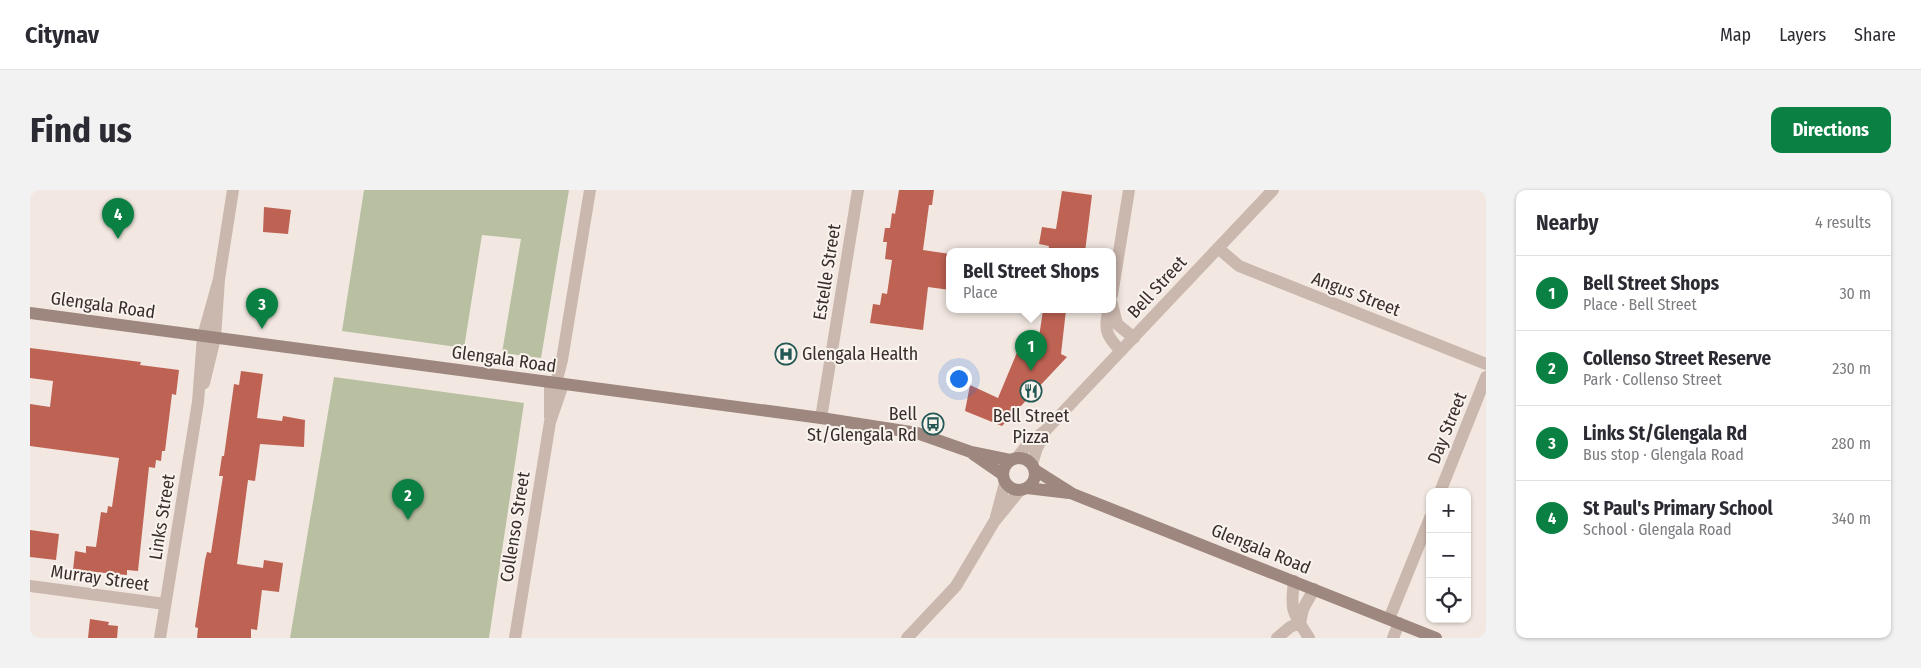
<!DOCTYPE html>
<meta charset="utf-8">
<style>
body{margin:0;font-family:"Fira Sans Condensed",sans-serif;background:#f2f2f3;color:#2b2b33}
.controls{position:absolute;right:15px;bottom:15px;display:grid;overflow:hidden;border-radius:10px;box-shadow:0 1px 4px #0004}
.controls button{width:45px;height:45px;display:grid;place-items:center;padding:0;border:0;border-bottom:1px solid #e1e1e2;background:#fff;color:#2b2b33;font:25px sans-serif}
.you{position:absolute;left:928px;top:188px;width:18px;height:18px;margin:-12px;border:4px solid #fff;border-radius:50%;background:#1a73e8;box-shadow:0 0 0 8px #1a73e833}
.badge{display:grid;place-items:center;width:32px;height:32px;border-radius:50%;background:#0b8043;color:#fff;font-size:16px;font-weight:700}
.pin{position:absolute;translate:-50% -41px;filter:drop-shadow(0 1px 2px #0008)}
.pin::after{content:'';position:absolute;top:26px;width:18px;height:15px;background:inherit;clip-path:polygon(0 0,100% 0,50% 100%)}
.popup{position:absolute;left:916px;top:58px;width:170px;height:65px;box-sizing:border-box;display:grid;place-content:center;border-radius:10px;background:#fff;filter:drop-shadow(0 1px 4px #0005);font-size:16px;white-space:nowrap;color:#7c7c81}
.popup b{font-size:19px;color:#2b2b33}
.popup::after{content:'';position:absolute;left:50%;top:100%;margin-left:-10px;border:10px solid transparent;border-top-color:#fff}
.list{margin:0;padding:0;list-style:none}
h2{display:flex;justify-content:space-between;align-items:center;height:65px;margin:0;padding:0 20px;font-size:21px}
h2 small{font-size:16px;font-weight:400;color:#7c7c81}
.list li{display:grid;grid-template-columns:32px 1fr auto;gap:15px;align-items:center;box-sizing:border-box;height:75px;padding:0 20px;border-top:1px solid #e1e1e2}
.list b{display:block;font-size:19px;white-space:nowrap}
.list p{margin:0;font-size:16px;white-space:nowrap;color:#7c7c81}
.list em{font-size:16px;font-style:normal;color:#7c7c81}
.icon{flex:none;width:28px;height:28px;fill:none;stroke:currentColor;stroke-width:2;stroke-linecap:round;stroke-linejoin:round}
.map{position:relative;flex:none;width:1456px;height:448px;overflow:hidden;border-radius:10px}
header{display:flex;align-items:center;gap:30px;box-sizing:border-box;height:70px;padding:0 25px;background:#fff;border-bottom:1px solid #e1e1e2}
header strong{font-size:24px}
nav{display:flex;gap:28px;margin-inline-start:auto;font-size:18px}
.intro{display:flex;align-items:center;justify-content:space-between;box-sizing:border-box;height:120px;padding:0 30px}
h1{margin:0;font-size:35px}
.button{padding:12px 22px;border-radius:10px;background:#0b8043;color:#fff;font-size:18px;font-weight:700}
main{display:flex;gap:30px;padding:0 30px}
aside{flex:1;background:#fff;border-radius:10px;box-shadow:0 1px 4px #0004}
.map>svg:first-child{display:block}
</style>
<header>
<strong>Citynav</strong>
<nav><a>Map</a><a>Layers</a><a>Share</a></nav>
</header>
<div class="intro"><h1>Find us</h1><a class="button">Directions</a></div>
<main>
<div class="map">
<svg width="1456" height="448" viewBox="0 0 1456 448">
<rect width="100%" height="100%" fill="#f2e8e1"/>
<path fill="#b9c0a2" d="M 334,0 L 539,0 L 511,168 L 472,163 L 491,49 L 452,45 L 434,158 L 312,141 Z
M 304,187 L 494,213 L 459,448 L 260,448 Z"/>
<path fill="#be6253" d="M 869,0 L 904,0 L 902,15 L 899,15 L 893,60 L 920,64 L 920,100 L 898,97 L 893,140 L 840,133 L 843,114 L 850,115 L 852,103 L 857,104 L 862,70 L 855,69 L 857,52 L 853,52 L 855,38 L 860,38 L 862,23 L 865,24 Z
M 1032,1 L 1062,5 L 1055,62 L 1018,62 L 1019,56 L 1009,54 L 1012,37 L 1026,39 Z
M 234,17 L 261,20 L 258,44 L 233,42 Z
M 1013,120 L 1036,120 L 1031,164 L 1037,167 L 972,236 L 935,221 L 940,195 L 968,208 L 993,148 L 1008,154 Z
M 0,158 L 111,172 L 110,175 L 149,180 L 146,205 L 142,204 L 135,261 L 132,261 L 131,271 L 126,270 L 125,278 L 119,277 L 108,381 L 97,380 L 97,385 L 43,380 L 45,361 L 56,363 L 56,356 L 66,357 L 71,322 L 77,323 L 78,316 L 82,317 L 89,268 L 0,256 L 0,214 L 20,217 L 23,191 L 0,188 Z
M 211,181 L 233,184 L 227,228 L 252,231 L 253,226 L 275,230 L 274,257 L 230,254 L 225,291 L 218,290 L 207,374 L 233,378 L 234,370 L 253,373 L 249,402 L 232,400 L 227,440 L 221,439 L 221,448 L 167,448 L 168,438 L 165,437 L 175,370 L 177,362 L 181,363 L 193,286 L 189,286 L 192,266 L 194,266 L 204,194 L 209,195 Z
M 0,340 L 29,344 L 26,370 L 0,367 Z
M 60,429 L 79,432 L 78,435 L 88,436 L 87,448 L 58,448 Z"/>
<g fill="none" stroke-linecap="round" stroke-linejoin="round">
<path stroke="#cab7ad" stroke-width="12" d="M 1188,58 L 1209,76 L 1456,174
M 1082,105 L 1099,0
M 1082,114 L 1087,134 L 1104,148
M 1079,120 C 1073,139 1077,147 1091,161
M 520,192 L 520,227
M 174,193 L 185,148 L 189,89 L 203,0
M 526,193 L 532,170 L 560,0
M 791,228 L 828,0
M 987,268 L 997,255 L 1016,240 L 1243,0
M 1002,274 L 1007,258 L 1014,244
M 1410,302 L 1456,187
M 966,327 L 975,293
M 1264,391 C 1260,423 1263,422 1279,448
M 0,396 L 135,414
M 1359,429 L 1400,328
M 1270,433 L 1273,419 L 1284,399
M 130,448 L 168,212 L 173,146 L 189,89
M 485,448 L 520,232 L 533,194
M 877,448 L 926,396 L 964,332 L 990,300
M 1247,448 L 1260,437 L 1270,433
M 1363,448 L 1369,433"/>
<path stroke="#9d877f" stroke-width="12" d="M 0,123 L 791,228 L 887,243 L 941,262 L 980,270
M 943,264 L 972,284
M973 284a16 16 0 1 1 32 0a16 16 0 1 1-32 0Z
M 1005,280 L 1043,304 L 1406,448
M 997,298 L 1039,303"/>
</g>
<defs>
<g id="hospital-ring" transform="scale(1.125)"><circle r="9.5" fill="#f9f3ed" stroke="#235855" stroke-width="1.5"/><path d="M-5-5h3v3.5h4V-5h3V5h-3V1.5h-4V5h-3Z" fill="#235855"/></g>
<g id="restaurant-ring" transform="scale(1.125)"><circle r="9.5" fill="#f9f3ed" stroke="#235855" stroke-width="1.5"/><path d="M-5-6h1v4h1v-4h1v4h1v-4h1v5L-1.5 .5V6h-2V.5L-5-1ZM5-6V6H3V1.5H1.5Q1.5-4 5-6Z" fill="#235855"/></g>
<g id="bus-ring" transform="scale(1.125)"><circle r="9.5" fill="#f9f3ed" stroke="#235855" stroke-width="1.5"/><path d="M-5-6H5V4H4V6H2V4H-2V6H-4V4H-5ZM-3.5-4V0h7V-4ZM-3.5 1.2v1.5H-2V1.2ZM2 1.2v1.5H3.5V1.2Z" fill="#235855"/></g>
</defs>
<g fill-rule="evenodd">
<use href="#hospital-ring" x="756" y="164"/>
<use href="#restaurant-ring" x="1001" y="201"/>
<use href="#bus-ring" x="903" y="234"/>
</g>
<g text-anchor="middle" stroke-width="4" stroke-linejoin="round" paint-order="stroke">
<g font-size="18" fill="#392e2b" stroke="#f9f3ed">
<text transform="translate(797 82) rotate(-81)" y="6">Estelle Street</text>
<text transform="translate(1127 97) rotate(-47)" y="6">Bell Street</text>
<text transform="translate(1326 104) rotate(21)" y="6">Angus Street</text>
<text transform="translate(73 115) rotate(8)" y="6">Glengala Road</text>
<text transform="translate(474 169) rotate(8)" y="6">Glengala Road</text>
<text transform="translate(1417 238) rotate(-68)" y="6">Day Street</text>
<text transform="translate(132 327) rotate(-81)" y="6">Links Street</text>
<text transform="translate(485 337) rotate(-81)" y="6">Collenso Street</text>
<text transform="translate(1231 359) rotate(22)" y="6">Glengala Road</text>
<text transform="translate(70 388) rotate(8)" y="6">Murray Street</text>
</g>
<g font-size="18" fill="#392e2b" stroke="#f9f3ed" text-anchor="start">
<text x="772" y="170">Glengala Health</text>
<text x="887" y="230" text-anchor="end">Bell<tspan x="887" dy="21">St/Glengala Rd</tspan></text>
<text x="1001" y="232" text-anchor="middle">Bell Street<tspan x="1001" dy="21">Pizza</tspan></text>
</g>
</g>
</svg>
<div class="controls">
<button>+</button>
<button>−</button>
<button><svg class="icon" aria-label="locate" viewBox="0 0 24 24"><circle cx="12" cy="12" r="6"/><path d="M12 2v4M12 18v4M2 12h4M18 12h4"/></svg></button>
</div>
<div class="you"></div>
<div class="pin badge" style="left:1001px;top:181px">1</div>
<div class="popup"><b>Bell Street Shops</b>Place</div>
<div class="pin badge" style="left:378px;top:330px">2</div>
<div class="pin badge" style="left:232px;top:139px">3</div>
<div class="pin badge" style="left:88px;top:49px">4</div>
</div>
<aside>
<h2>Nearby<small>4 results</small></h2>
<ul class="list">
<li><span class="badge">1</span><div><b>Bell Street Shops</b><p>Place · Bell Street</p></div><em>30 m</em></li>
<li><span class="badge">2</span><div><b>Collenso Street Reserve</b><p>Park · Collenso Street</p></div><em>230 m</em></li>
<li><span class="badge">3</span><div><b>Links St/Glengala Rd</b><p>Bus stop · Glengala Road</p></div><em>280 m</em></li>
<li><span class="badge">4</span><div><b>St Paul's Primary School</b><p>School · Glengala Road</p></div><em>340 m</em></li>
</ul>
</aside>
</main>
